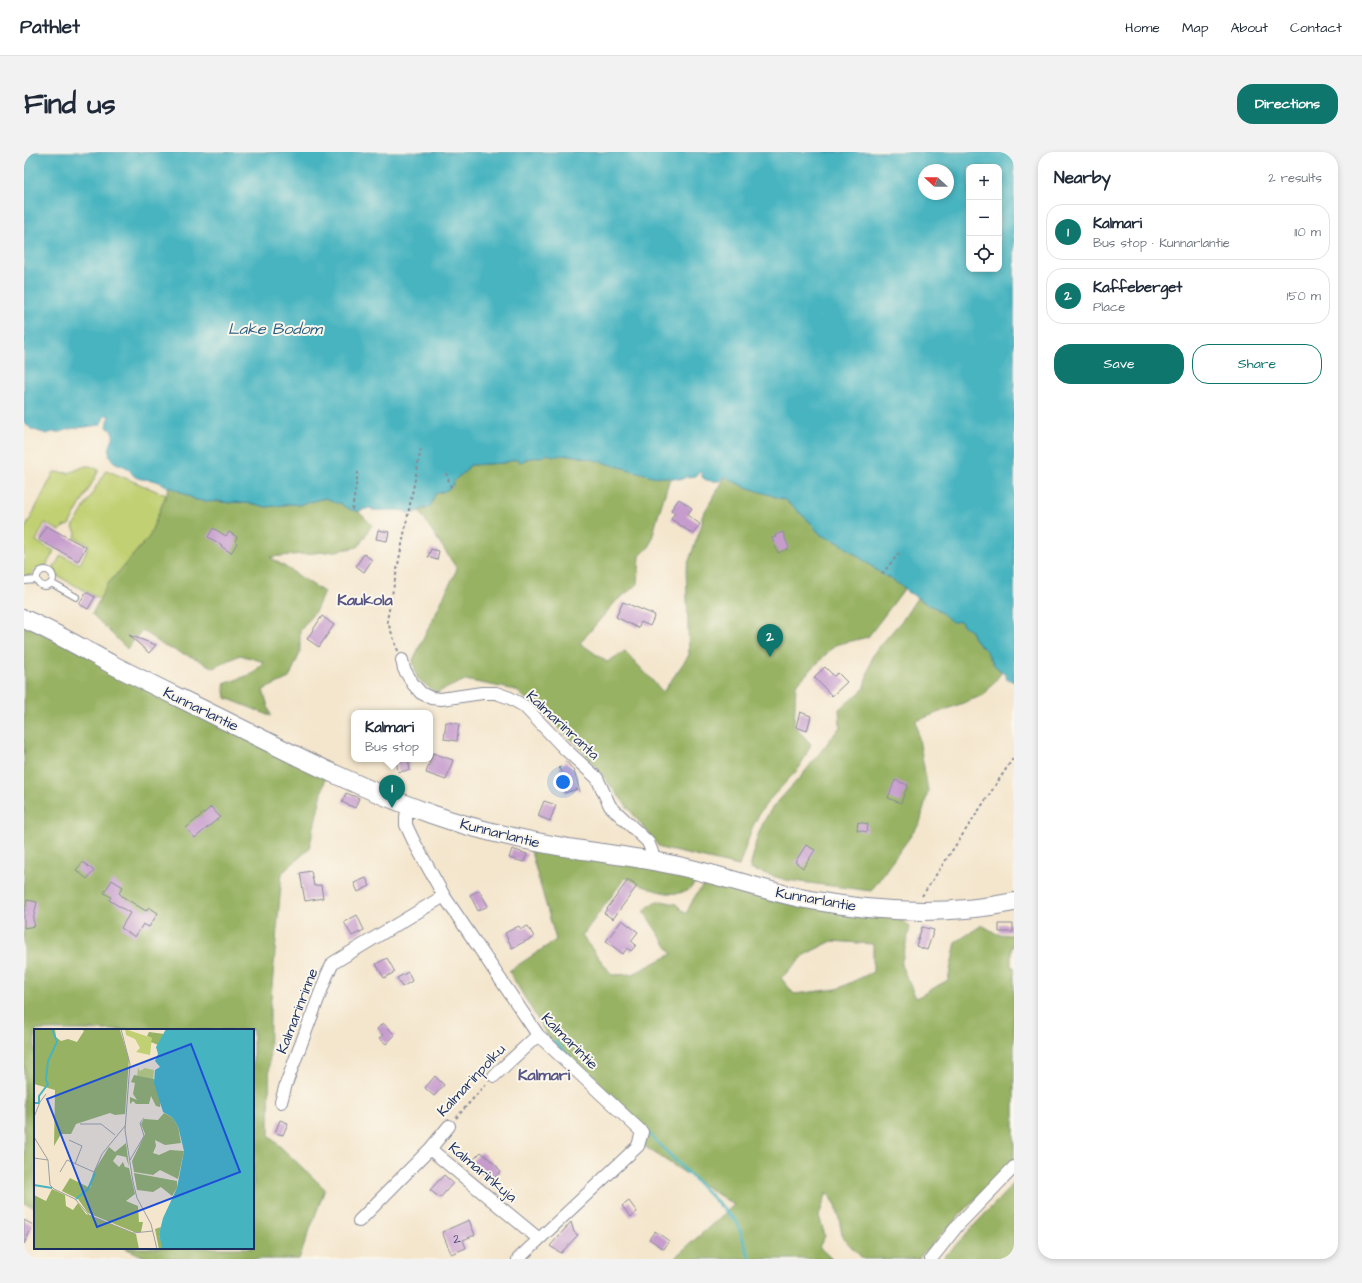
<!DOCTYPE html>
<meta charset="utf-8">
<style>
body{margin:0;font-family:"Architects Daughter",sans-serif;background:#f2f2f3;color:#1f2937}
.controls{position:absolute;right:12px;top:12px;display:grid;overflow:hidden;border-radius:8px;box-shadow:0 2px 6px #0003}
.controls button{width:36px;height:36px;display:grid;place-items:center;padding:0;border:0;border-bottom:1px solid #e0e1e3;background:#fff;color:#1f2937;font:20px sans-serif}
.compass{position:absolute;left:894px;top:12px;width:36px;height:36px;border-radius:50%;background:#fff;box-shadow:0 2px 6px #0003;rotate:291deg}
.you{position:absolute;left:539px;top:630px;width:14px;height:14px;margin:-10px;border:3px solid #fff;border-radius:50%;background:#1a73e8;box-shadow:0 0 0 6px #1a73e833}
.badge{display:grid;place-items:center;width:26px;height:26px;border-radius:50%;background:#0f766e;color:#fff;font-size:13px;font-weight:700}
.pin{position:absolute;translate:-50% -33px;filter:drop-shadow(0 1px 2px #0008)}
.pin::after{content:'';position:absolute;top:21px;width:14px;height:12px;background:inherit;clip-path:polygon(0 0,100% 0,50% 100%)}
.popup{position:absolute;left:327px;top:558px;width:82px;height:52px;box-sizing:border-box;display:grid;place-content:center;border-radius:8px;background:#fff;filter:drop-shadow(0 1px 3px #0005);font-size:13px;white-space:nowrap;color:#747a83}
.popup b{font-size:15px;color:#1f2937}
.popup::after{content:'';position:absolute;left:50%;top:100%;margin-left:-8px;border:8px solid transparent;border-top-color:#fff}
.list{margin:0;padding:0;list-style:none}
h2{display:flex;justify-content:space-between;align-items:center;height:52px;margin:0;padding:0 16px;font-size:17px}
h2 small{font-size:13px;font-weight:400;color:#747a83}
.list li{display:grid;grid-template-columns:26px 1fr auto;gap:12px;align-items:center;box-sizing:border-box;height:56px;margin:0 8px 8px;padding:0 8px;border:1px solid #e0e1e3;border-radius:16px}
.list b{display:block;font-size:15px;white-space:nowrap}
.list p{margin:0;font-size:13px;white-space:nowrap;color:#747a83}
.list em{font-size:13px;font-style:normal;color:#747a83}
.actions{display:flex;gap:8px;padding:12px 16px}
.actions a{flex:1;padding:9px 0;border:1px solid #0f766e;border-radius:16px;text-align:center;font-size:14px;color:#0f766e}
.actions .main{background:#0f766e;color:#fff}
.icon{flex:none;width:22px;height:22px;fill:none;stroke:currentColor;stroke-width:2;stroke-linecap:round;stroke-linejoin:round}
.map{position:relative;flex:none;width:990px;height:1107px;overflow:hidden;border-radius:16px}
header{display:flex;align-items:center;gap:24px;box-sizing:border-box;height:56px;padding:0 20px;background:#fff;border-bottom:1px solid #e0e1e3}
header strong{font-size:19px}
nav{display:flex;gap:22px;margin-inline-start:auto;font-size:14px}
.intro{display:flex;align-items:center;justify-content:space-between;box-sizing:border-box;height:96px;padding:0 24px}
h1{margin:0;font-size:28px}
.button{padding:10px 18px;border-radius:16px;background:#0f766e;color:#fff;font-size:14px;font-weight:700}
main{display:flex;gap:24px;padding:0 24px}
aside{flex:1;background:#fff;border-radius:16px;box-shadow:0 2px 6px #0003}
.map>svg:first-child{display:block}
</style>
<header>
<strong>Pathlet</strong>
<nav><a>Home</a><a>Map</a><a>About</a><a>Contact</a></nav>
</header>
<div class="intro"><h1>Find us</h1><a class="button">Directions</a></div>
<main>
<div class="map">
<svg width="990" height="1107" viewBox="0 0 990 1107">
<rect width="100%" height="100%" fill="#fbf7ec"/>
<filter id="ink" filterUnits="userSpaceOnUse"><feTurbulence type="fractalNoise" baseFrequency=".025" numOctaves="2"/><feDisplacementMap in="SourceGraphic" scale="8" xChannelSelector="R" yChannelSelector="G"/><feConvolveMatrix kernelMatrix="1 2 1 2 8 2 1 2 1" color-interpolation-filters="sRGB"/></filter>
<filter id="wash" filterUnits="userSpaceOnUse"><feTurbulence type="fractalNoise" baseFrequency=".012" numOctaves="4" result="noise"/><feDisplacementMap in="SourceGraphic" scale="16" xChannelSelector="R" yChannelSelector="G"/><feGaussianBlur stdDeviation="0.9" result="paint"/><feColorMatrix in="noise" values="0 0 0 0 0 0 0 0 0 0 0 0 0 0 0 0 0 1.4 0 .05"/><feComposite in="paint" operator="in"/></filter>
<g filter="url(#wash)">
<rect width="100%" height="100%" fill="#f4e6cd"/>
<path fill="#c1d072" stroke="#6e8068" d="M 61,314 L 66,314 L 75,318 L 45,373 L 39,375 L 36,379 L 21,371 L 12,389 L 30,399 L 22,414 C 14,414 11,416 8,423 L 0,424 L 0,379 L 30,320 L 45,321 Z
M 82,318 L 142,343 L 125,385 L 83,433 L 76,447 L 32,423 L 29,417 L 37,403 L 56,412 L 65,393 L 51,386 L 52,381 L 49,375 Z"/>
<path fill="#98b264" stroke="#5a7061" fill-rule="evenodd" d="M 523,302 C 532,304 540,302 548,303 C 581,309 613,322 646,326 L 634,364 L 626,394 L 616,404 L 614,432 L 592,449 L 556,491 L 583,510 L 601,499 L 639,540 L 665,503 L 662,417 L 678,372 L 678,364 L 702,324 L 713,331 L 722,335 L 761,348 L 784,368 L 797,383 L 816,391 L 858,422 L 881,436 L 844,485 L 811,493 L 772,533 L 770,574 L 787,592 L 776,615 L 747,646 L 736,660 L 728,676 L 715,714 L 636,696 L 555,594 L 492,538 L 441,528 L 412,541 L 393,526 L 389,508 L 433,417 L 395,359 C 397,358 399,358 402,357 C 408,354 409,347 411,342 L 420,339 L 424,336 L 426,336 L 428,334 L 430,328 L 442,319 L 444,315 L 447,313 L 479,311 L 494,307 L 495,309 C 503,306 518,306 523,302 Z
M 147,335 L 172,348 L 207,351 L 208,350 L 231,352 L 242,355 L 268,352 L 275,353 L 301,346 C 307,347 310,351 316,351 L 319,354 L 334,359 L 348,373 L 334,395 L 312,399 L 246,405 L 300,440 L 292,458 L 276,479 L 276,501 L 265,526 L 239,538 L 247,564 L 202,546 L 200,532 L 228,522 L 240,510 L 216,503 L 189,516 L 173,507 L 140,494 L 118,478 L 103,497 L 68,462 L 83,433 L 125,385 L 145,336 Z
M 893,446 L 905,453 L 912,456 L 931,470 L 935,468 L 946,478 L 951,488 L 962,499 L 971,514 L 978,520 L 960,543 L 892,569 L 904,639 L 896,671 L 847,739 L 762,728 L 726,717 L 733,685 L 740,669 L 748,656 L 779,622 L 816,575 L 815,557 L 839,538 L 849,502 L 880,466 Z
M 0,472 L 302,623 L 285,697 L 258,721 L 246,857 L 245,984 L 301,1037 L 275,1107 L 125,1107 L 101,1096 L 229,1096 L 229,878 L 11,878 L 11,1055 L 0,1051 Z
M 505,693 L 667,721 L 672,728 C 662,754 620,736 603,726 L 600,727 L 558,784 L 588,823 L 609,822 L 648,802 L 620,760 L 627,752 L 637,749 L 652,752 L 662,762 C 669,748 674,734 689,727 L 872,762 L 886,775 L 877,813 L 892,846 L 924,828 L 932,790 L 958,773 L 973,782 L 990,783 L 990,795 L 987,794 L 987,815 L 990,815 L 990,1007 L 894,1107 L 839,1107 L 819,1086 L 812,1053 L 803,1040 L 795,1064 L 801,1084 L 795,1095 L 808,1107 L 649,1107 L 710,1053 L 620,994 L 619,974 L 527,890 L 485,819 L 532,788 ZM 808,789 L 849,792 L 849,820 L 813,837 L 770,842 L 757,826 L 782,802 Z
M 990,1031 L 990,1107 L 918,1107 L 927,1098 Z"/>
<path fill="#46b4c0" stroke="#30728f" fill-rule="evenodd" d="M 0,0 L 990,0 L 990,530 L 982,526 L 981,522 L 971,514 L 962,499 L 951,488 L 946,478 L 938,472 L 938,470 L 935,469 L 931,470 L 928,470 L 912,456 L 905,453 L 886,441 L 884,441 L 881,436 L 858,422 L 816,391 L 797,383 L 784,368 L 761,348 L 722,335 L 706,328 L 702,324 L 696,329 C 690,329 683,330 678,325 L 678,320 L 676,319 L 672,324 L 661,325 L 659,327 L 656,327 L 628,324 L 574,309 L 547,303 L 529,304 L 523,302 L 521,304 L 501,307 L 500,309 L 495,310 L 494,307 L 479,311 L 447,313 L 444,315 C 442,321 435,323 431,328 C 429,330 429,334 426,336 C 422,339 416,341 411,342 L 407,353 L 404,356 L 398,357 L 391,361 L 383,361 L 381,359 C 370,357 359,359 348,358 L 348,356 C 343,356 339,358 335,359 C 329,360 320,355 316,351 L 311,351 L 304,347 L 301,346 L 275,353 L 268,352 L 242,355 L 231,352 L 208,350 L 207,351 L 194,349 L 186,350 L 172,348 L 147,335 L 145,336 C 141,332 134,329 128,328 C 122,327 116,328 110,324 C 107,321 106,317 102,315 C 98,313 91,312 88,308 C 78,293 99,286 83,275 L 85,264 L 83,263 L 81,263 L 76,273 L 45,277 L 37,280 L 28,280 L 23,282 L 7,277 L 0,270 ZM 945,15 L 975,15 L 975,117 L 945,117 ZM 900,18 L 924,18 L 924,42 L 900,42 Z"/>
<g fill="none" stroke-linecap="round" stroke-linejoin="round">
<path stroke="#46b4c0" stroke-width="3" d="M 530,889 L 546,905
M 621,978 L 713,1070 L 726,1107"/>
</g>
<g id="blocks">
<path fill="#c69ccd" d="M 655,347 L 668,356 L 663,363 L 676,372 L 669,382 L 647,367 L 651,361 L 647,358 Z
M 22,374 L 62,395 L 54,409 L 15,388 Z
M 189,376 L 202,384 L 205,380 L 213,385 L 211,389 L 213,391 L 207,401 L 197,394 L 198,393 L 184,385 Z
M 354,378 L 365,380 L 363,389 L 352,387 Z
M 759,380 L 765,396 L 754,401 L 748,386 L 752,385 L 751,383 Z
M 407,397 L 415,399 L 413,408 L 404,405 Z
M 340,402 L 348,408 L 340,420 L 332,414 Z
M 62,440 L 71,445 L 64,457 L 55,452 Z
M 599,450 L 631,463 L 626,474 L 617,470 L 614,476 L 592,465 Z
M 298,464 L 310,473 L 295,495 L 283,487 Z
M 105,483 L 132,493 L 125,501 Z
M 801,515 L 810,524 L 814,521 L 823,530 L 808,544 L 790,525 Z
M 776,560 L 787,564 L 783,579 L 772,575 Z
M 422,570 L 435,572 L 433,589 L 420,587 Z
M 409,601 L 429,608 L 422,628 L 402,621 Z
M 372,607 L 384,607 L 386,618 L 374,620 Z
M 542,609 L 550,619 L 556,640 L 553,637 L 541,641 L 538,630 L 545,628 L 535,616 Z
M 871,628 L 884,633 L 877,651 L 864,646 Z
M 322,641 L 335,646 L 331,656 L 318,650 Z
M 520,649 L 532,653 L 526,669 L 514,664 Z
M 187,655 L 196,665 L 171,686 L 162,676 Z
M 834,670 L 844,672 L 843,680 L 833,678 Z
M 782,693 L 791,698 L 779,716 L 771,710 Z
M 488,697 L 503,702 L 500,710 L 485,706 Z
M 59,710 L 70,719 L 63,727 L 52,718 Z
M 287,719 L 290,734 L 297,733 L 299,746 L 281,749 L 276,721 Z
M 342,726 L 346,734 L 334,740 L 330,731 Z
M 88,728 L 99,735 L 95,741 L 99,745 L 122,759 L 125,755 L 134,761 L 125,775 L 119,772 L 111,785 L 97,776 L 106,761 L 85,748 L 87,745 L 80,741 Z
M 604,728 L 613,734 L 589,767 L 580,761 Z
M 455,738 L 464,754 L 454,759 L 446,743 Z
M 3,748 L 13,750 L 9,768 L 11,774 L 0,776 L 0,761 Z
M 333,763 L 340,778 L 328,784 L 320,770 Z
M 598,768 L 614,780 L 607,789 L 612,793 L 607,799 L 603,796 L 599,802 L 582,789 Z
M 975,772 L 989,772 L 989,780 L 975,780 Z
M 495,774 L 497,777 L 504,774 L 510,785 L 488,796 L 481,781 Z
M 898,775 L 910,778 L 903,798 L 892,794 Z
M 363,806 L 371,820 L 360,826 L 352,812 Z
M 384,820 L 388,829 L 378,835 L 373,826 Z
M 359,871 L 371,883 L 362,892 L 355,886 L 359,883 L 353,877 Z
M 411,924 L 420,933 L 410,944 L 401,936 Z
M 256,968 L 264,971 L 259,983 L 251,981 Z
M 457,1000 L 473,1014 L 473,1015 L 477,1019 L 468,1029 L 464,1024 L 463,1025 L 448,1009 Z
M 420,1023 L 429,1031 L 416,1046 L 406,1038 Z
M 605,1049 L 613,1060 L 607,1065 L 598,1054 Z
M 0,1068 L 9,1073 L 0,1092 Z
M 445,1068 L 451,1083 L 439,1088 L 442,1096 L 427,1102 L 418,1080 Z
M 547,1070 L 550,1080 L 554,1083 L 537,1101 L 526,1094 Z
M 631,1079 L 645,1089 L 640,1097 L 625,1087 Z"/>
</g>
</g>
<g filter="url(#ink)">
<use href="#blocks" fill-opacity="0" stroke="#888a96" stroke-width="1"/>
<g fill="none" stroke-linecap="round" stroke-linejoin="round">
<g stroke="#888a96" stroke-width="8">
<path id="service" d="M13 426a8 8 0 1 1 16 0a8 8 0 1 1-16 0Z
M 0,429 L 13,428
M 27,431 L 52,445"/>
</g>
<g stroke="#888a96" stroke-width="14">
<path id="minor" d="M 378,508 L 380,517 L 389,532 L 397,541 L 407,546 L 417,547 L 458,541 L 472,541 L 486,546 L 500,554 L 541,597 L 573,626 L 586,654 L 624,690 L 628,700 L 629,708
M 384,654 L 382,665 L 382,673 L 390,690 L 420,744 L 514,883 L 618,980 L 614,994 L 494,1107
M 470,924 L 514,883
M 257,950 L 262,932 L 303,823 L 309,811 L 420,744
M 406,997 L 425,974
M 335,1069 L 406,997 L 515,1087
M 907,1107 L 934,1073 L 990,1015"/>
</g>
<g stroke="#888a96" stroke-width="20">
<path id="secondary" d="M 0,467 C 31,480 59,497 89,513 C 132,535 177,556 220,578 C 282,609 343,639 407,662 C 452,678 498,688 545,696 C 590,703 635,708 679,720 C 713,729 747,740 781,747 C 849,760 922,764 990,750"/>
</g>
<path stroke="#888a96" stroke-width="2" stroke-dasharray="3 3" stroke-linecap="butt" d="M 422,321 L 427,335
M 328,358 L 334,320
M 858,422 L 876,400
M 374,499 L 363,468 L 397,297
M 898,744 L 990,605
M 432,966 L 462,932"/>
<use href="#service" stroke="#fff" stroke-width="6"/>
<use href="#minor" stroke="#fff" stroke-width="12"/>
<use href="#secondary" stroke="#fff" stroke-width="18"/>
</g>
</g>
<g text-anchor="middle" stroke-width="4" stroke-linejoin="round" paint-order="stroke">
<g font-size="13" fill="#464a7a">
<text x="433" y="1091">2</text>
</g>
<g font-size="15" fill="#1b2f5e" stroke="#fbf7ec">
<text transform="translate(177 557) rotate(26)" y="5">Kunnarlantie</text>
<text transform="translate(539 573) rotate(43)" y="5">Kalmarinranta</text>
<text transform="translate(476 681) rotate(14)" y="5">Kunnarlantie</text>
<text transform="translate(792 747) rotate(10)" y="5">Kunnarlantie</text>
<text transform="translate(273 859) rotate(-69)" y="5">Kalmarinrinne</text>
<text transform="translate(546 889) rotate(45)" y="5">Kalmarintie</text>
<text transform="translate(447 928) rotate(-47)" y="5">Kalmarinpolku</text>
<text transform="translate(459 1020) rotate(40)" y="5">Kalmarinkuja</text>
</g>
<g font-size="16" font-style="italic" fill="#2a5e80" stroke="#fbf7ec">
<text x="251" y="182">Lake Bodom</text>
</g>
<g font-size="16" font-weight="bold" fill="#575585" stroke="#fbf7ec">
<text x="341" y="453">Kaukola</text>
<text x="520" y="928">Kalmari</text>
</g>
</g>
<g transform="translate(10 877)">
<rect width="220" height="220" fill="#f4e6cd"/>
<path d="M 91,0 L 118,9 L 116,26 L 102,23 L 106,19 L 101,10 L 92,6 ZM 104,39 L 106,42 L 111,39 L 120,41 L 119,50 L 103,47 Z" fill="#c1d072"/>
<path d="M 0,0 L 21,0 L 22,8 L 27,12 L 34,10 L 43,13 L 50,2 L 47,0 L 86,1 L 95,30 L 91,85 L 81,86 L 76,84 L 42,95 L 37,105 L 27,105 L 20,117 L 21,61 L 0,55 ZM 115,3 L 130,5 L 124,16 L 117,13 L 118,9 L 113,7 ZM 100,46 L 120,50 L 127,71 L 126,78 L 122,77 L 117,67 L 115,75 L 102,75 L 99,72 L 96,75 L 96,68 L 103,71 L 99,65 L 101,54 L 97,53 ZM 130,84 L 138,88 L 144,97 L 147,114 L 131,116 L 121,111 L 122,117 L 119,124 L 125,126 L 136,121 L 150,122 L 144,150 L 126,141 L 119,146 L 100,143 L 98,132 L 111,105 L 107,95 L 110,90 L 124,91 ZM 92,114 L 95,138 L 92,128 L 83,126 L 79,132 L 85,138 L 89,133 L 91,138 L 95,139 L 101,165 L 92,172 L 104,177 L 105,193 L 109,193 L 107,203 L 100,203 L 54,184 L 44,170 L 28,162 L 36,149 L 56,159 L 59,144 L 75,118 L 81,123 ZM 100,144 L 143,152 L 143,159 L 138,167 L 127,158 L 119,163 L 103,161 ZM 18,160 L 31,166 L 32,177 L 39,181 L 44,174 L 52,185 L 102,205 L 105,220 L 0,220 L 0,166 L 12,172 ZM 127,198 L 125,205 L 129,220 L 125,220 L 121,200 Z" fill="#98b264"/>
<path d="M 132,0 L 220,0 L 220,220 L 128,219 L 125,205 L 129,189 L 143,159 L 150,122 L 144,97 L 138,88 L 129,83 L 120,54 L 121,41 L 126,38 L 121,32 L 124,25 L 122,18 Z" fill="#46b4c0"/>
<path fill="none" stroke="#46b4c0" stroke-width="2" d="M 0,74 L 5,74 L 5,67 L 14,55 L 12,51 L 14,32 L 23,13 L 18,0M 0,156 L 18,159M 42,170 L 54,160 L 61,144"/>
<path fill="none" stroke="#9d9da1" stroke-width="1" d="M 87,0 L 96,35 L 91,101 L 99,153 L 103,169 L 117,195 L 123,220M 0,88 L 6,73 L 12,65M 46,95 L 67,95 L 81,106M 0,108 L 14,131 L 16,156 L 20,160 L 41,170 L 55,186 L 99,204 L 119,202M 35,111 L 48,117 L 41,135M 0,129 L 14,131M 96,131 L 110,107 L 106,94 L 110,89M 26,143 L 33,131 L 60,143 L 68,125 L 91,97"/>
<path fill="#1d4ed8" fill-opacity="0.15" stroke="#1d4ed8" stroke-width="2" d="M 157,15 L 206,143 L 63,198 L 13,70 Z"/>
<rect width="220" height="220" fill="none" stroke="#1b2f5e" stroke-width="2"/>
</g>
</svg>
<div class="controls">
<button>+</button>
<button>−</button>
<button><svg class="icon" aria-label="locate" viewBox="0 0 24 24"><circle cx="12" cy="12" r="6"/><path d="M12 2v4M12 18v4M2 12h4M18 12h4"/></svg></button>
</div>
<svg class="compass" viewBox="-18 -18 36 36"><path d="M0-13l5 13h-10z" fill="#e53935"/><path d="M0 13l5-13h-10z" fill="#747a83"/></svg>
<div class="you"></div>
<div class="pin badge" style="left:368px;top:656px">1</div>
<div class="popup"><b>Kalmari</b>Bus stop</div>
<div class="pin badge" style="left:746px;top:505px">2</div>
</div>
<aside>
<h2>Nearby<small>2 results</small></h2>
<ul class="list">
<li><span class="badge">1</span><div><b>Kalmari</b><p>Bus stop · Kunnarlantie</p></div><em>110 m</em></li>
<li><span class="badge">2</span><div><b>Kaffeberget</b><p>Place</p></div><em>150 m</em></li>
</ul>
<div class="actions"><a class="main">Save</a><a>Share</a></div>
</aside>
</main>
